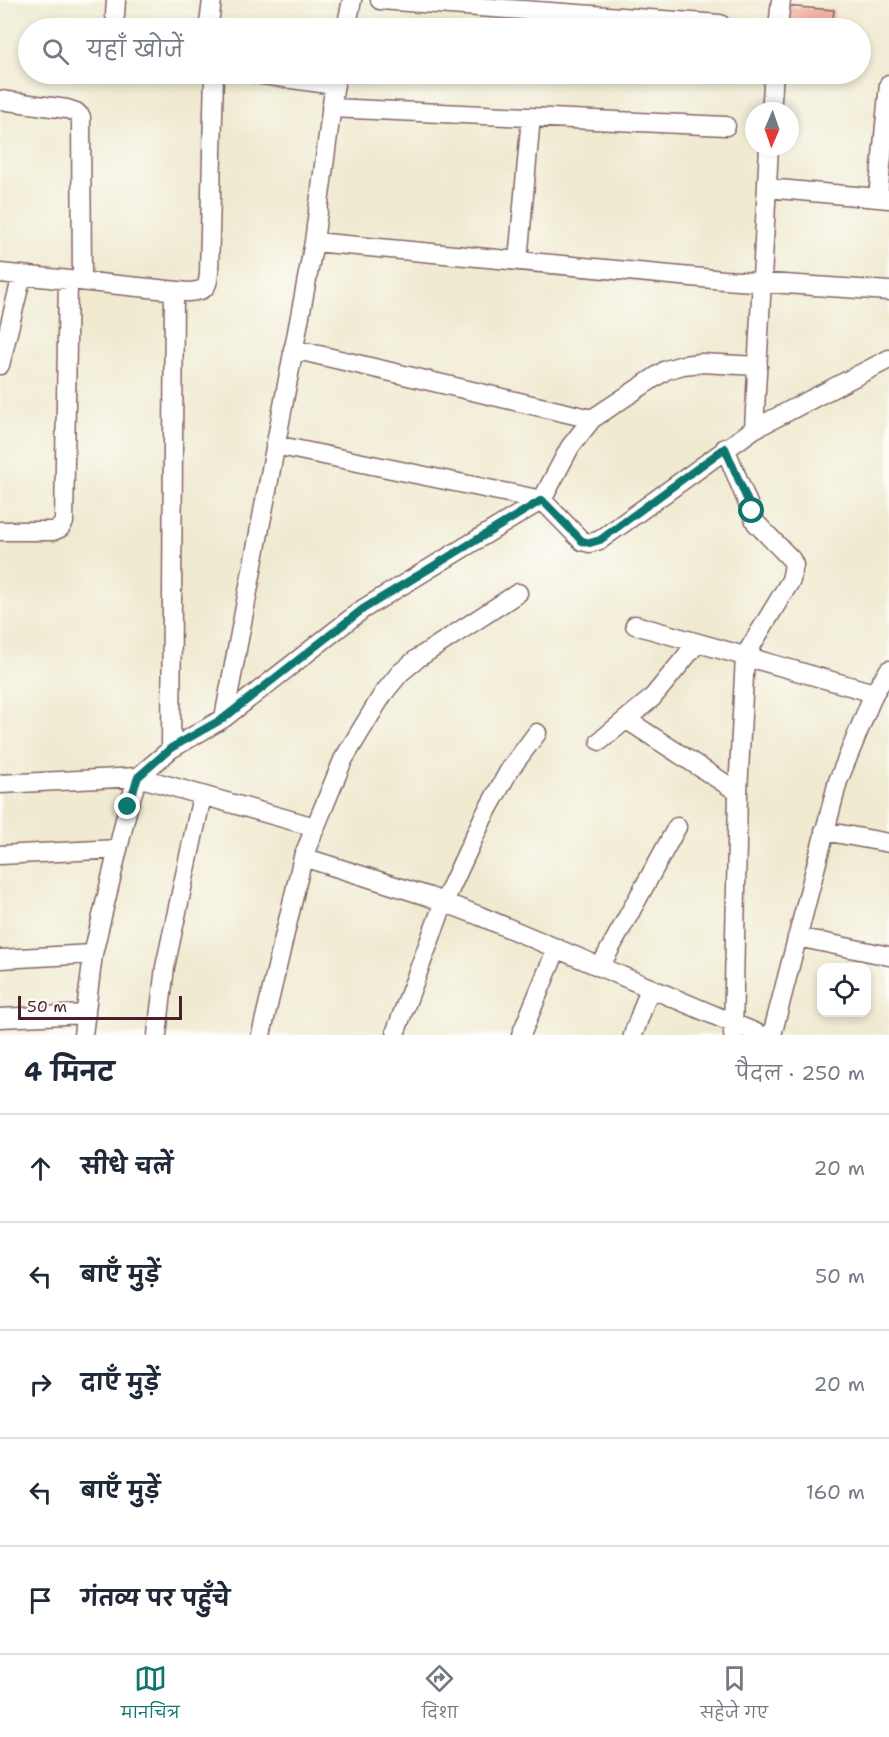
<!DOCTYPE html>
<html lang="hi">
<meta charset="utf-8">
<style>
body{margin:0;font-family:"Shantell Sans","Playpen Sans Deva",sans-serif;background:#f6f6f7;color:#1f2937}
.controls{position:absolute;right:18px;bottom:18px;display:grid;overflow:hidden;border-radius:12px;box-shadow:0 3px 9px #0003}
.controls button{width:54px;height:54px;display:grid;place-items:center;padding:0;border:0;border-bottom:2px solid #e0e1e3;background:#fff;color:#1f2937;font:30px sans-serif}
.compass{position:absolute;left:745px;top:102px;width:54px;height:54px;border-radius:50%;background:#fff;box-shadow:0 3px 9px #0003;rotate:182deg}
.scale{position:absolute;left:18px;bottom:15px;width:164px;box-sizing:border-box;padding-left:6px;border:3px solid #4a1f2b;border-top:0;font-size:16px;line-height:21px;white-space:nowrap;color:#4a1f2b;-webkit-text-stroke:4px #fdfcf7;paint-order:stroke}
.stop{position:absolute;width:18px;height:18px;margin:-14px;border:4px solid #0f766e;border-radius:50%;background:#fff}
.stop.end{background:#0f766e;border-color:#fff;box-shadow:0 2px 6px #0008}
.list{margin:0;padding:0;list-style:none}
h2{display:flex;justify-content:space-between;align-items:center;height:78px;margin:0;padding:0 24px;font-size:26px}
h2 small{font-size:20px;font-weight:400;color:#747a83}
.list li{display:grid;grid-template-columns:39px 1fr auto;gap:18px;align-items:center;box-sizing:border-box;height:108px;padding:0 24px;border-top:2px solid #e0e1e3}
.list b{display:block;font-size:22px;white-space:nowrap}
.list em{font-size:20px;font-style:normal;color:#747a83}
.icon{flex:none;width:33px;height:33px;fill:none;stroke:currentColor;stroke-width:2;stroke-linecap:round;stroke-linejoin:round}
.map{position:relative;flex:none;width:889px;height:1035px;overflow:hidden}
.search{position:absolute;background:#fff;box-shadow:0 3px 9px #0003;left:18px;right:18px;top:18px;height:66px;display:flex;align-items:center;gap:15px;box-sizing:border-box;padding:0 21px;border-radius:33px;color:#747a83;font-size:22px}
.sheet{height:618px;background:#fff}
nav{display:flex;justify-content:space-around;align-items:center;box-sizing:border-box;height:84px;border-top:2px solid #e0e1e3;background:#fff;font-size:16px;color:#747a83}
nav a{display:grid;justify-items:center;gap:3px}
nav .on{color:#0f766e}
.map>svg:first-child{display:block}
</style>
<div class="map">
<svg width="889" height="1035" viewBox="0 0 889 1035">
<rect width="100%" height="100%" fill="#fdfcf7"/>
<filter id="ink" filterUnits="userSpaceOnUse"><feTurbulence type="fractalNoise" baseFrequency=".0167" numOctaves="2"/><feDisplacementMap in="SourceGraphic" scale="12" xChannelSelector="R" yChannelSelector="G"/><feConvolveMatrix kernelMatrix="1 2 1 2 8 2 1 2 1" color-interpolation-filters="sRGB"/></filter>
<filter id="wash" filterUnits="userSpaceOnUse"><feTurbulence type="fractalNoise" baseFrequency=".008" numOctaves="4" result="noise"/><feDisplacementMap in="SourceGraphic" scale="24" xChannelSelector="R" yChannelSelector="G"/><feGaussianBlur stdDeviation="1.35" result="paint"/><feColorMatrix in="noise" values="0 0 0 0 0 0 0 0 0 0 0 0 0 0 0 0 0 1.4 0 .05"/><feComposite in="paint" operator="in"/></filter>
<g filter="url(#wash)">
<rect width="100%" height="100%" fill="#efead0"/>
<g id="blocks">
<path fill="#efa18f" d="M 784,6 L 834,10 L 832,28 L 782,28 Z"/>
</g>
</g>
<g filter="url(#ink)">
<use href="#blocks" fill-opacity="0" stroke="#846665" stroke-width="1.5"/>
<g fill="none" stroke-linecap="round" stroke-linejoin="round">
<g stroke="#846665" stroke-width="21">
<path id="minor" d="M 380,0 L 720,24
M 115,16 L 116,0
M 209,24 L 212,0
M 346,28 L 352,0
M 778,28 L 781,0
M 256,74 L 335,85
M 0,100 L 67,109 L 76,112 L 81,117 L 82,281
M 331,108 L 726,126
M 771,111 L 774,74
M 767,188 L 889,199
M 878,198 L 889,84
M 314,242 L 724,280 L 889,291
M 518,261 L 531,117
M 0,273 L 188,292 C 204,291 208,289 209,273 L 214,74
M 293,349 L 592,419
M 0,365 L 22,275
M 754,429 L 769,147
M 275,445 L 542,500 L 570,447 L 592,419 L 666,370 L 683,365 L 701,363 L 758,366
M 725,448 L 756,523 L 791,559 L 794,565 L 791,580 L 745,656 L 738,792 L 733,1035
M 0,531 L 53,531 L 60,528 L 64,522 L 68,280
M 635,625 L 874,693
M 224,718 L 363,609 L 542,500 L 582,541 L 590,543 L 600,540 L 754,429 L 889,359
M 627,720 L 738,792
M 600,741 L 652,698 L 697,643
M 171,749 L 174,291
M 0,784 L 138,777 L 315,827
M 824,831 L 889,843
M 0,855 L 118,849
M 303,857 L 427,896 L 480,916 L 761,1035
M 797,937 L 889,956
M 0,959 L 93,954 L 128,807 L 138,777 L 171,749 L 224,718 L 314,242 L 336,74
M 600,967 L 677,827
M 0,1018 L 86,1014
M 396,1031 L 444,902 L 483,818 L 510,769 L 537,733
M 83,1035 L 93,954
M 157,1035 L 165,967 L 202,796
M 261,1035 L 303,857 L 343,760 L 383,694 L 400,673 L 418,658 L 518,593
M 521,1035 L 557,948
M 633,1035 L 650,988
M 772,1035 L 838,781 L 874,693 L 889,670"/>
</g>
<use href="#minor" stroke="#fff" stroke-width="18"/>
</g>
</g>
<g fill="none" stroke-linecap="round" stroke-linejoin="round" filter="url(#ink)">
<path stroke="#0f766e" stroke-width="8" d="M 128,807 L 138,777 L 171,748 L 224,718 L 363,609 L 542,500 L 582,541 L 590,543 L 600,540 L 725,448 L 752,511"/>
</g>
</svg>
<div class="controls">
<button><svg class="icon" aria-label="locate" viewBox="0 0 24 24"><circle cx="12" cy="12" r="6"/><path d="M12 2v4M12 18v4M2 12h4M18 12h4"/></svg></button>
</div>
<svg class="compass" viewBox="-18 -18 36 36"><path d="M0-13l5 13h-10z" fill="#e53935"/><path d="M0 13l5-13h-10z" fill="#747a83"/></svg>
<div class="scale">50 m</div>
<div class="stop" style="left:752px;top:511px"></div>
<div class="stop end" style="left:128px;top:807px"></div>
<div class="search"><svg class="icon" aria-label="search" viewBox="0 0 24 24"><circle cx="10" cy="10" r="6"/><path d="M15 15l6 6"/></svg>यहाँ खोजें</div>
</div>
<section class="sheet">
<h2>4 मिनट<small>पैदल · 250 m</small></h2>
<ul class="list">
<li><svg class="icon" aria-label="ahead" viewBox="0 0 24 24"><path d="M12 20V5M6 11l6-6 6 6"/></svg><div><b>सीधे चलें</b></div><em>20 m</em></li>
<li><svg class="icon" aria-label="left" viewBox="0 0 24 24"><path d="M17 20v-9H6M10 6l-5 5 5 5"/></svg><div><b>बाएँ मुड़ें</b></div><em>50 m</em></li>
<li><svg class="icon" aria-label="right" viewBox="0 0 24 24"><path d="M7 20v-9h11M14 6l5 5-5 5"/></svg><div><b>दाएँ मुड़ें</b></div><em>20 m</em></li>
<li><svg class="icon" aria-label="left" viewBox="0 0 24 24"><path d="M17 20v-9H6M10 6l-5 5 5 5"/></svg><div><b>बाएँ मुड़ें</b></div><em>160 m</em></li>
<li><svg class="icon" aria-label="arrive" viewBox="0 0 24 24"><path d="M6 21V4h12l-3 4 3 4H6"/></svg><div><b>गंतव्य पर पहुँचे</b></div></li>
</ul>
</section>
<nav>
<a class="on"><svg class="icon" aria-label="map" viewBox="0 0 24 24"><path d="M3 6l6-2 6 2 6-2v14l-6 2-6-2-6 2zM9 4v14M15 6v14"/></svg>मानचित्र</a>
<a><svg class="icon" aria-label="directions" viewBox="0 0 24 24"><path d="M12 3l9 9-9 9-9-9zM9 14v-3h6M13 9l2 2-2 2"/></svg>दिशा</a>
<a><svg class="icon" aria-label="saved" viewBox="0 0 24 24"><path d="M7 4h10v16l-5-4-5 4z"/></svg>सहेजे गए</a>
</nav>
